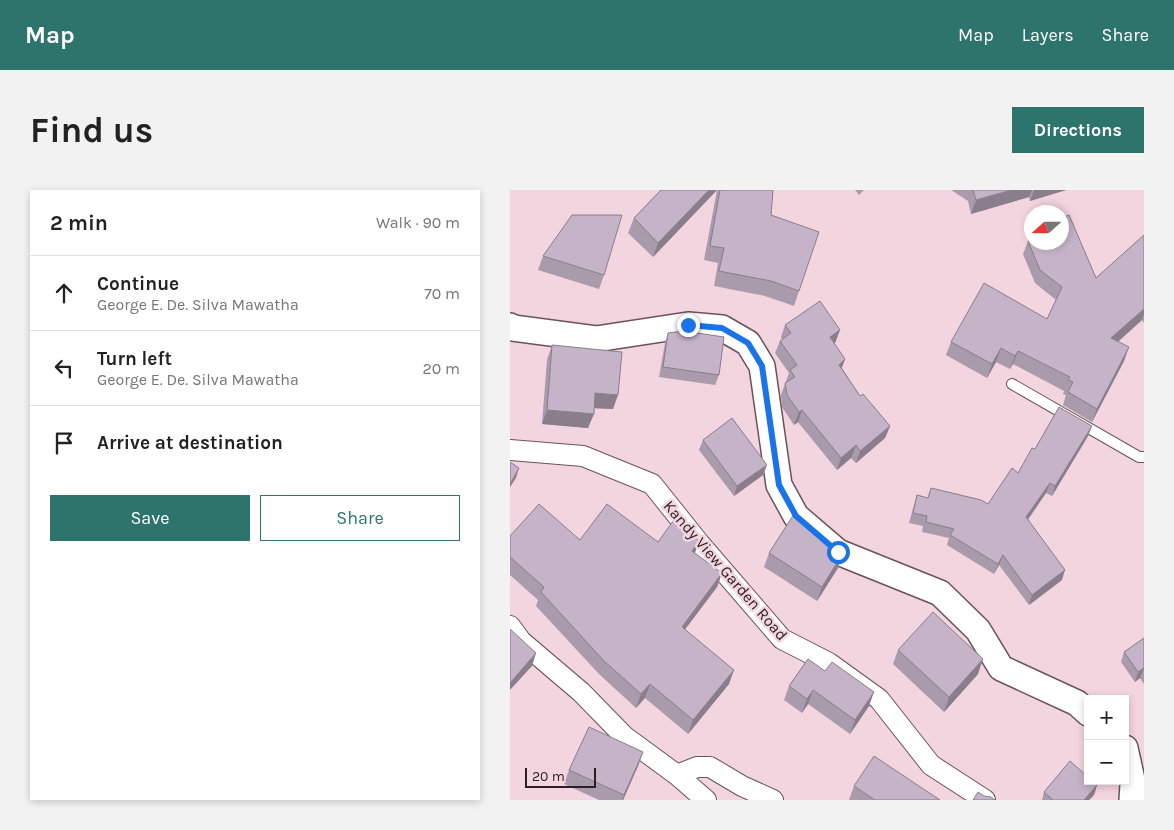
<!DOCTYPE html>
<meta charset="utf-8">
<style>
body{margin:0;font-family:Karla,sans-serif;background:#f2f2f2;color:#222}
.controls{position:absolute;right:15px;bottom:15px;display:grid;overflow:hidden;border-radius:0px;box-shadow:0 2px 8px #0003}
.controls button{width:45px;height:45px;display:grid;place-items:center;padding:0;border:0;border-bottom:1px solid #e0e0e0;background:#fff;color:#222;font:25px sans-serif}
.compass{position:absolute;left:514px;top:15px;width:45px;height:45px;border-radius:50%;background:#fff;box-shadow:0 2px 8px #0003;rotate:249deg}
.scale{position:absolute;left:15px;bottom:12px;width:71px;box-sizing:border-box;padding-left:5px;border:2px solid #2a1f22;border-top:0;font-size:14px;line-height:18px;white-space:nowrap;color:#2a1f22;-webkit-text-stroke:4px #f3d5df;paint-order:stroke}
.stop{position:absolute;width:15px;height:15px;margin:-11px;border:4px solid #1a73e8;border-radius:50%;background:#fff}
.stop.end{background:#1a73e8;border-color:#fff;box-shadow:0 1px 5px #0008}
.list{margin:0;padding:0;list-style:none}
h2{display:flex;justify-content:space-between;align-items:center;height:65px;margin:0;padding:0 20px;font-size:21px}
h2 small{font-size:16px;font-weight:400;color:#767676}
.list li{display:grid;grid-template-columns:32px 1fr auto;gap:15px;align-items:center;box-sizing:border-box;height:75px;padding:0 20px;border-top:1px solid #e0e0e0}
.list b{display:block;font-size:19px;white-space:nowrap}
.list p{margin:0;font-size:16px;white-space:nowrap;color:#767676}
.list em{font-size:16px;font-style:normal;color:#767676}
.actions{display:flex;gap:10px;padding:15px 20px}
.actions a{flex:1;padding:11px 0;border:1px solid #2c746c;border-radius:0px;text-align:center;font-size:18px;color:#2c746c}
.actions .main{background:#2c746c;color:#fff}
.icon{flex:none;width:28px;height:28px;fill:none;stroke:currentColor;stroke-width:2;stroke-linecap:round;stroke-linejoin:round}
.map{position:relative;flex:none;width:634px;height:610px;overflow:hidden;border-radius:0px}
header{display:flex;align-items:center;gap:30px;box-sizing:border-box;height:70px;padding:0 25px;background:#2c746c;color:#fff}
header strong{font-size:24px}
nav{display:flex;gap:28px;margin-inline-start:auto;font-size:18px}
.intro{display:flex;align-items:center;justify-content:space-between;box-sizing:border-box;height:120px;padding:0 30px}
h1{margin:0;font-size:35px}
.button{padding:12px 22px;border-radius:0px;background:#2c746c;color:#fff;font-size:18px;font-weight:700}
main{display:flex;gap:30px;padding:0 30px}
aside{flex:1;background:#fff;border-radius:0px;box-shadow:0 2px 8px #0003}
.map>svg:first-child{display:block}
</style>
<header>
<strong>Map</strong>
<nav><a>Map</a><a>Layers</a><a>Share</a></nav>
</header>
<div class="intro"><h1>Find us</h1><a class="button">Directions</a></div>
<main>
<aside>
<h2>2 min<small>Walk · 90 m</small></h2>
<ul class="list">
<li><svg class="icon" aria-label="ahead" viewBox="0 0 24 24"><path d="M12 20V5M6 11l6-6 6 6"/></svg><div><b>Continue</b><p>George E. De. Silva Mawatha</p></div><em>70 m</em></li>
<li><svg class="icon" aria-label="left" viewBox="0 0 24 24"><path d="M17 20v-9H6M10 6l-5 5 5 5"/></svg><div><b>Turn left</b><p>George E. De. Silva Mawatha</p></div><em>20 m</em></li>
<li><svg class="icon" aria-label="arrive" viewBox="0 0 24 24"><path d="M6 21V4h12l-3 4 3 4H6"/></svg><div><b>Arrive at destination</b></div></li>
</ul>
<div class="actions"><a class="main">Save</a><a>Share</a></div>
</aside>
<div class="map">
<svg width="634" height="610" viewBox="0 0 634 610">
<rect width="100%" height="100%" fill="#f3d5df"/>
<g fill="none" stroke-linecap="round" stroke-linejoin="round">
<g stroke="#6b525a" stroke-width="12">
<path id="service" d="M 502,194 L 629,267 L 634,267"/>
</g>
<g stroke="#6b525a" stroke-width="22">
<path id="minor" d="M 0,260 L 73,266 L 142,294 L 190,354 L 272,449 L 319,473 L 369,509 L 421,575 L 475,610
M 0,436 L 11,451 L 71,502 L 114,546 L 167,585 L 196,610
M 167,585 L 187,577 L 200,577 L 232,596 L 263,610"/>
</g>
<g stroke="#6b525a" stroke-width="28">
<path id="tertiary" d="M 0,136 L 3,138 L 86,149 L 178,135 L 212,138 L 238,153 L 252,176 L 269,295 L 286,326 L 328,362 L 430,403 L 468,440 L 491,478 L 567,513 L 578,523
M 615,558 L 623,594 L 622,610"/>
</g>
<use href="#service" stroke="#fff" stroke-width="10"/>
<use href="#minor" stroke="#fff" stroke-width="20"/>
<use href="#tertiary" stroke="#fff" stroke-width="25"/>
</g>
<path fill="#a99aac" d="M 150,0 L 207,0 L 143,67 L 118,43 L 124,28 L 149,2 Z
M 207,0 L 263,0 L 261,25 L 289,101 L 284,116 L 255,106 L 204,96 L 208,73 L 194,70 Z
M 345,0 L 354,0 L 349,5 Z
M 441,0 L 556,0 L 520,11 L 519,7 L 461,24 L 458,11 Z
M 634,45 L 634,133 L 632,130 L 608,152 L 614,171 L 582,232 L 553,215 L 556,205 L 553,204 L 554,201 L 503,174 L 500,179 L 486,172 L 477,188 L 436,165 L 441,152 L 537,129 L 546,110 L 525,93 L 513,64 L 518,51 L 586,88 Z
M 33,66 L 94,85 L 89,99 L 28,80 Z
M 275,135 L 330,140 L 325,153 L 324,153 L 335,169 L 332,178 L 350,206 L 380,236 L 375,248 L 346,273 L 341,268 L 327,280 L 288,232 L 284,235 L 272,217 L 271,205 L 279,183 L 265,163 L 270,151 L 272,149 L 271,147 Z
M 158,143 L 209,185 L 205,195 L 149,187 L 155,153 Z
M 42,155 L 103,219 L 84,218 L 78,238 L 32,234 L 37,170 Z
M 578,246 L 542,306 L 536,303 L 518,330 L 552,390 L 519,415 L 489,375 L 484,384 L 437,355 L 439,348 L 412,342 L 413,336 L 399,333 L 404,315 L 407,305 L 418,308 L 421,298 L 478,314 L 508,283 L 525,259 Z
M 193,250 L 253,285 L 224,306 L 189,260 Z
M 0,346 L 70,350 L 148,352 L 189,351 L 185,363 L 212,383 L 207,397 L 175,439 L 219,494 L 178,544 L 135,508 L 126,518 L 89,484 L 26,416 L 28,410 L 0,385 Z
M 324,359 L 333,363 L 328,378 L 307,411 L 254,377 L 259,363 Z
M 634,448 L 634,494 L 630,488 L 625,492 L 611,472 L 614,462 Z
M 388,460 L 468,484 L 434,522 L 383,474 Z
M 298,469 L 359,516 L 340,544 L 298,514 L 292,523 L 274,510 L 279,496 Z
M 133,562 L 128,576 L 113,610 L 89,610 L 54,594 L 59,580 Z
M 587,595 L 584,605 L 579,610 L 532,610 L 534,602 Z
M 344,596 L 430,610 L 339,610 Z"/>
<path fill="#8a7d8c" d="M 199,0 L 207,0 L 143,67 L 148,53 Z
M 502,0 L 522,0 L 519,7 L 461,24 L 466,10 Z
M 524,0 L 556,0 L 520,11 Z
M 634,119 L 634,124 L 632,130 L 596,162 L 601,148 Z
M 330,140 L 325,153 L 315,159 L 320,147 Z
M 619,157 L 614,171 L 582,232 L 587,219 Z
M 491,158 L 486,172 L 477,188 L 482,174 Z
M 508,161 L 503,174 L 500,179 L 505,166 Z
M 335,169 L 330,182 L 329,175 Z
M 85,203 L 108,205 L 103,219 L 80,218 Z
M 37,220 L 84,224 L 78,238 L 32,234 Z
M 292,220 L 288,232 L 284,235 L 289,222 Z
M 380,236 L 375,248 L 346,273 L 350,261 Z
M 582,236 L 578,246 L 542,306 L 545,296 Z
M 346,255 L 341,268 L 327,280 L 331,268 Z
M 257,275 L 253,285 L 224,306 L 227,296 Z
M 9,278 L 6,288 L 0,297 L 0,294 Z
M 540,293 L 536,303 L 512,337 L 516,327 Z
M 189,351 L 184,365 L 182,361 Z
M 333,363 L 328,378 L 307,411 L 312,397 Z
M 493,365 L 489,375 L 484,384 L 488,374 Z
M 555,380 L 552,390 L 519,415 L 522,405 Z
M 212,383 L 207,397 L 167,450 L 172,437 Z
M 26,463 L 22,476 L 0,500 L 0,493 Z
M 473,469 L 468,484 L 434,522 L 439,507 Z
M 634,478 L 630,488 L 625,492 L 628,482 Z
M 224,480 L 219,494 L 178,544 L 183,530 Z
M 140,494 L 135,508 L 126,518 L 131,504 Z
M 303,500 L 298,514 L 292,523 L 297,509 Z
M 364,502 L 359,516 L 340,544 L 345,530 Z
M 133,562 L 128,576 L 113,610 L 112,610 Z
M 587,595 L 584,605 L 579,610 L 574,610 Z"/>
<path fill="#c5b3c8" stroke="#8a7d8c" d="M 151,0 L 199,0 L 148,53 L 124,28 Z
M 210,0 L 263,0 L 261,25 L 309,42 L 289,101 L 261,91 L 209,81 L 214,58 L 200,56 Z
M 463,0 L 502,0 L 466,10 Z
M 62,25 L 112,25 L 94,85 L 33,66 Z
M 559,25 L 586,88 L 634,45 L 634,119 L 601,148 L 619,157 L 587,219 L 558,202 L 563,192 L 558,190 L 560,187 L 508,161 L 505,166 L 491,158 L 482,174 L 441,152 L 474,93 L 537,129 L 552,97 L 530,80 L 518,51 L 522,49 L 522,52 L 552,52 L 552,28 Z
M 310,111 L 330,140 L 320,147 L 335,169 L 329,175 L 350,206 L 353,204 L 380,236 L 350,261 L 346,255 L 331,268 L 292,220 L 289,222 L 277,205 L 275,193 L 285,187 L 280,180 L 287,175 L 270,151 L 281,143 L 275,135 Z
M 174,141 L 214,147 L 209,185 L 153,177 L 158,143 Z
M 42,155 L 112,162 L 108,205 L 85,203 L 84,224 L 37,220 Z
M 549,217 L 582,236 L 545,296 L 540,293 L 516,327 L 555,380 L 522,405 L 493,365 L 488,374 L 440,345 L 444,339 L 416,332 L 417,326 L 403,323 L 407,305 L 418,308 L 421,298 L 471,310 L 478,314 L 502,278 L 508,283 L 522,258 L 525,259 Z
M 222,228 L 257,275 L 227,296 L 193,250 Z
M 0,272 L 9,278 L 0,294 Z
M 29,314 L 70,350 L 97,314 L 148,352 L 166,327 L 173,332 L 189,351 L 182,361 L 212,383 L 172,437 L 224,480 L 183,530 L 140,494 L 131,504 L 94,471 L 31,402 L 34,397 L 0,367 L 0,346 Z
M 284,324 L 324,359 L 333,363 L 312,397 L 259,363 Z
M 423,422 L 473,469 L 439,507 L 388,460 Z
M 0,439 L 26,463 L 0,493 Z
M 634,448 L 634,479 L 634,478 L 628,482 L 614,462 Z
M 298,469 L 315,481 L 322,472 L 364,502 L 345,530 L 303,500 L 297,509 L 279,496 Z
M 79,537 L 133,562 L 114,605 L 59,580 Z
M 364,566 L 430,610 L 365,610 L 344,596 Z
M 560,571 L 578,587 L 578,591 L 583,591 L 587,595 L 574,610 L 541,610 L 542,609 L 534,602 Z
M 468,602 L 474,606 L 481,607 L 485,610 L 463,610 Z"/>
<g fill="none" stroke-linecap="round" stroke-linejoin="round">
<path stroke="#1a73e8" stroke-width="6" d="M 178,135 L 212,138 L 238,153 L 252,176 L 269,295 L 286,326 L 328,362"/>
</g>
<g text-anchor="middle" stroke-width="5" stroke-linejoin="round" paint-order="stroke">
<g font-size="16" fill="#2a1f22" stroke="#f3d5df">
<text transform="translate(216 380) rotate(49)" y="6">Kandy View Garden Road</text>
</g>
</g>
</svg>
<div class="controls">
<button>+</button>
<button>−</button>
</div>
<svg class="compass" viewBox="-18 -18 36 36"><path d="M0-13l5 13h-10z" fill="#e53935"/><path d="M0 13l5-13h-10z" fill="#767676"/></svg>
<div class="scale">20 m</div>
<div class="stop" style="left:328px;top:362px"></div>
<div class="stop end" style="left:178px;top:135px"></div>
</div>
</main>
